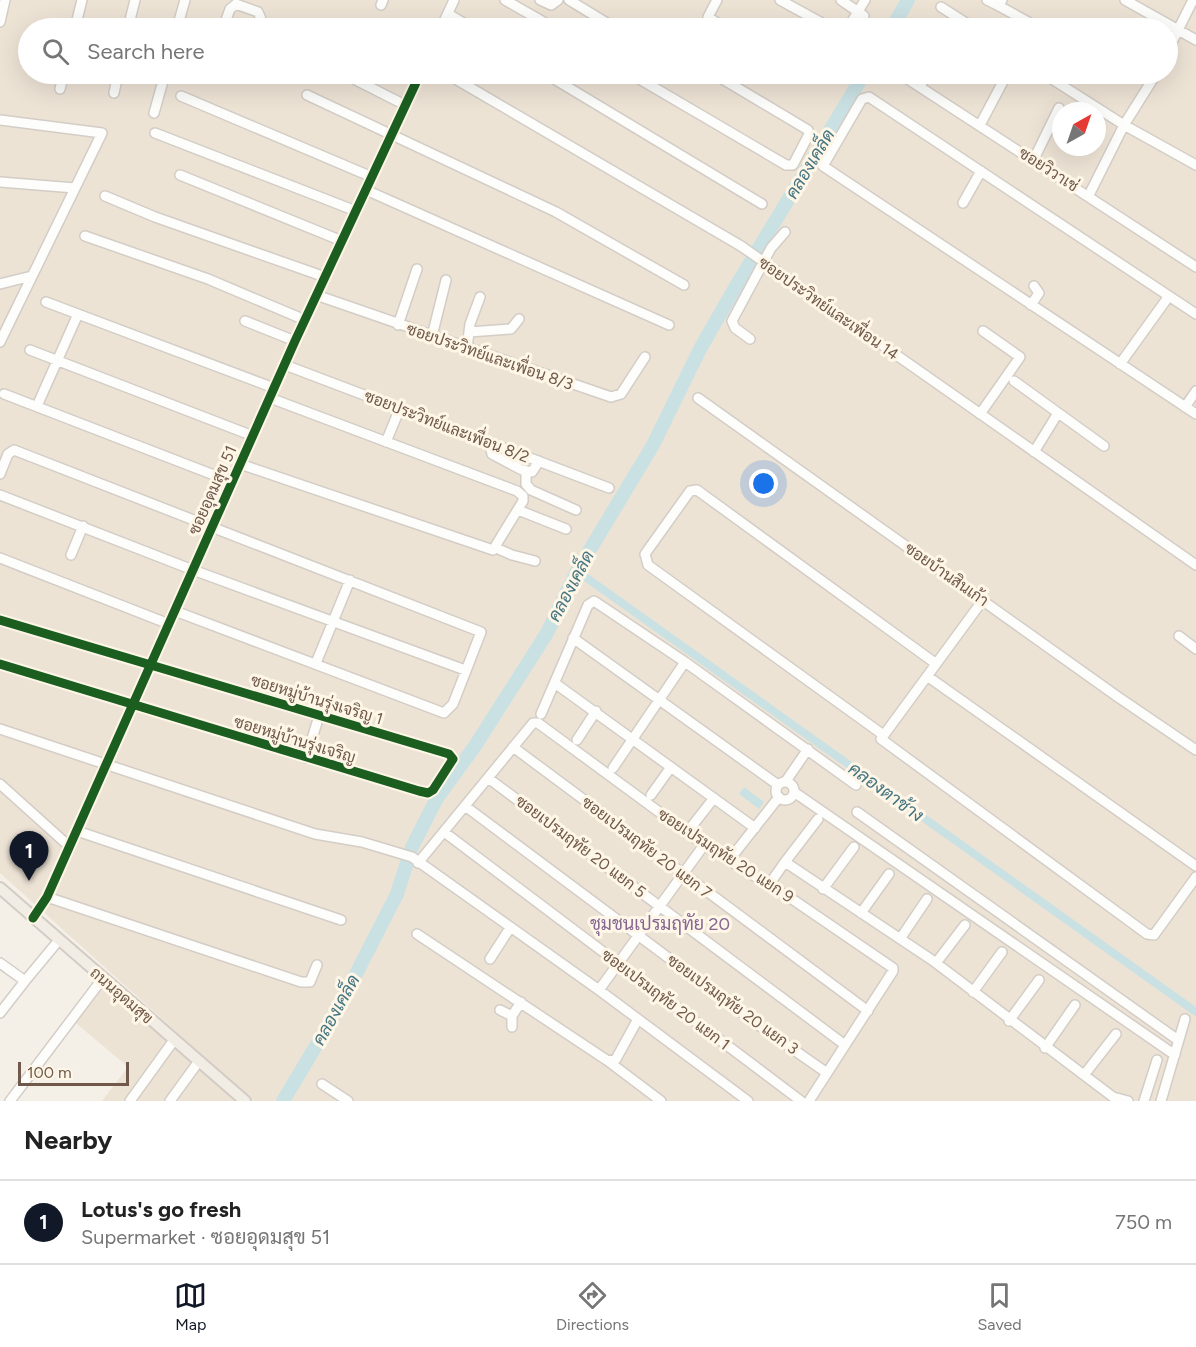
<!DOCTYPE html>
<meta charset="utf-8">
<style>
body{margin:0;font-family:Figtree,Sarabun,sans-serif;background:#f2f2f2;color:#222}
.compass{position:absolute;left:1052px;top:102px;width:54px;height:54px;border-radius:50%;background:#fff;box-shadow:0 6px 24px #0002;rotate:40deg}
.scale{position:absolute;left:18px;bottom:15px;width:111px;box-sizing:border-box;padding-left:6px;border:3px solid #70594a;border-top:0;font-size:16px;line-height:21px;white-space:nowrap;color:#70594a;-webkit-text-stroke:4px #fef6e7;paint-order:stroke}
.you{position:absolute;left:764px;top:484px;width:21px;height:21px;margin:-15px;border:4px solid #fff;border-radius:50%;background:#1a73e8;box-shadow:0 0 0 9px #1a73e833}
.badge{display:grid;place-items:center;width:39px;height:39px;border-radius:50%;background:#111827;color:#fff;font-size:20px;font-weight:700}
.pin{position:absolute;translate:-50% -50px;filter:drop-shadow(0 2px 3px #0008)}
.pin::after{content:'';position:absolute;top:32px;width:21px;height:18px;background:inherit;clip-path:polygon(0 0,100% 0,50% 100%)}
.list{margin:0;padding:0;list-style:none}
h2{display:flex;justify-content:space-between;align-items:center;height:78px;margin:0;padding:0 24px;font-size:26px}
h2 small{font-size:20px;font-weight:400;color:#767676}
.list li{display:grid;grid-template-columns:39px 1fr auto;gap:18px;align-items:center;box-sizing:border-box;height:84px;padding:0 24px;border-top:2px solid #e0e0e0}
.list b{display:block;font-size:22px;white-space:nowrap}
.list p{margin:0;font-size:20px;white-space:nowrap;color:#767676}
.list em{font-size:20px;font-style:normal;color:#767676}
.icon{flex:none;width:33px;height:33px;fill:none;stroke:currentColor;stroke-width:2;stroke-linecap:round;stroke-linejoin:round}
.map{position:relative;flex:none;width:1196px;height:1101px;overflow:hidden}
.search{position:absolute;background:#fff;box-shadow:0 6px 24px #0002;left:18px;right:18px;top:18px;height:66px;display:flex;align-items:center;gap:15px;box-sizing:border-box;padding:0 21px;border-radius:33px;color:#767676;font-size:22px}
.sheet{height:162px;background:#fff}
nav{display:flex;justify-content:space-around;align-items:center;box-sizing:border-box;height:84px;border-top:2px solid #e0e0e0;background:#fff;font-size:16px;color:#767676}
nav a{display:grid;justify-items:center;gap:3px}
nav .on{color:#111827}
.map>svg:first-child{display:block}
</style>
<div class="map">
<svg width="1196" height="1101" viewBox="0 0 1196 1101">
<rect width="100%" height="100%" fill="#f4f0e8"/>
<path fill="#ede3d5" fill-rule="evenodd" d="M 0,0 L 1196,0 L 1196,1101 L 253,1101 L 0,873 ZM 28,28 L 1168,28 L 1168,74 L 28,74 ZM 1061,111 L 1097,111 L 1097,147 L 1061,147 Z
M 103,979 L 242,1101 L 102,1101 L 128,1067 L 71,1019 Z"/>
<path fill="#cae1e4" d="M 744,787 L 764,802 L 759,809 L 739,794 Z"/>
<g fill="none" stroke-linecap="round" stroke-linejoin="round">
<path stroke="#cae1e4" stroke-width="8" d="M 577,571 L 1196,1012"/>
<path stroke="#cae1e4" stroke-width="14" d="M 892,28 L 908,0
M 283,1101 L 338,1009 L 397,894 L 412,847 L 437,798 L 475,746 L 547,633 L 577,571 L 653,445 L 700,349 L 736,286 L 864,74"/>
<g stroke="#d3cdc6" stroke-width="12">
<path id="minor" d="M 505,0 L 554,28
M 540,0 L 551,5 L 558,0
M 569,0 L 615,28
M 717,0 L 708,17 L 725,28
M 780,0 L 831,28
M 841,0 L 864,16
M 987,0 L 999,6
M 1002,0 L 999,6 L 1039,28
M 1125,0 L 1196,40
M 381,5 L 383,0
M 941,7 L 974,28
M 448,14 L 472,28
M 0,22 L 5,0
M 75,28 L 82,0
M 128,28 L 135,0
M 177,28 L 185,0
M 223,28 L 230,9 L 236,4 L 258,12 L 261,19 L 258,28
M 441,28 L 454,0
M 848,28 L 865,0
M 1168,50 L 1193,0
M 344,74 L 405,105
M 447,74 L 741,246 L 1196,565
M 546,74 L 762,204
M 631,74 L 786,165 L 793,165 L 809,134 L 808,130 L 714,74
M 807,74 L 815,76 L 820,74
M 900,74 L 1196,267
M 1044,74 L 1124,125 L 1196,165
M 920,86 L 928,74
M 60,89 L 64,74
M 114,93 L 118,74
M 307,95 L 556,212 L 684,285
M 181,96 L 372,177
M 154,113 L 165,74
M 0,120 L 102,133 L 0,342
M 980,125 L 1007,74
M 155,133 L 356,211
M 1034,159 L 1059,108
M 180,175 L 342,241
M 0,182 L 75,188
M 366,190 L 669,325
M 1089,195 L 1124,125 L 1156,74
M 105,196 L 155,217 L 325,277
M 963,203 L 981,171
M 85,236 L 208,279 L 305,320
M 0,284 L 32,276
M 316,295 L 611,397 L 621,394 L 645,357
M 46,302 L 274,388
M 1031,305 L 1039,293 L 1034,286
M 1196,314 L 869,97 L 862,99 L 823,166 L 1196,414
M 245,321 L 295,341
M 398,325 L 417,269
M 469,332 L 511,329 L 519,319
M 432,336 L 446,280
M 750,339 L 735,328 L 732,321 L 771,248 L 785,232
M 467,348 L 470,324 L 480,297
M 30,350 L 253,436
M 1120,364 L 1169,296
M 285,365 L 609,488
M 1014,381 L 1104,446
M 4,394 L 232,482
M 698,398 L 1118,697 L 1196,750
M 37,406 L 78,314
M 1185,407 L 1196,391
M 980,414 L 1020,357 L 983,331
M 386,442 L 400,408
M 489,443 L 492,454 L 522,470 L 532,472 L 539,461
M 1034,452 L 1058,413
M 240,464 L 493,550 L 523,501 L 523,496 L 517,491 L 270,398
M 526,471 L 526,484 L 531,490 L 576,510
M 0,474 L 8,454 L 14,450 L 481,632 L 453,704 L 444,713 L 175,611
M 0,495 L 193,570 L 465,670
M 518,510 L 566,529
M 496,548 L 512,555 L 535,561
M 71,555 L 83,526
M 0,558 L 169,624
M 983,600 L 881,739 L 1147,934 L 1154,935 L 1196,877
M 0,620 L 449,754 L 453,759 L 433,790 L 428,793 L 419,791 L 0,664
M 1179,636 L 1196,649
M 573,638 L 778,785
M 316,663 L 350,580
M 927,676 L 1196,866
M 556,684 L 755,828
M 541,714 L 588,605 L 594,601 L 685,662 L 856,785
M 0,729 L 315,834 L 362,842 L 412,857 L 599,990 L 748,1101
M 882,734 L 648,565 L 645,554 L 690,491 L 697,490 L 935,663
M 577,740 L 596,711
M 513,747 L 868,1011
M 306,758 L 319,716
M 613,768 L 685,662
M 488,778 L 845,1045
M 786,781 L 808,749
M776 791a9 9 0 1 1 18 0a9 9 0 1 1-18 0Z
M 0,784 L 70,847
M 794,792 L 1175,1055
M 651,795 L 671,767
M 465,806 L 761,1027 L 827,1073
M 857,812 L 1178,1040
M 818,819 L 785,862 L 932,960 L 1113,1097 L 1128,1101
M 692,826 L 714,798
M 77,831 L 341,920
M 444,832 L 801,1101
M 734,854 L 779,797
M 418,863 L 533,723 L 538,723 L 704,845 L 795,901 L 893,968 L 893,971 L 809,1101
M 773,879 L 785,862
M 823,889 L 854,847
M 47,897 L 301,982 L 310,982 L 317,965
M 861,913 L 889,874
M 33,918 L 47,897 L 295,341 L 420,74
M 417,934 L 608,1061 L 616,1059 L 638,1019
M 900,939 L 927,899
M 490,959 L 510,928
M 0,963 L 25,981 L 59,940
M 936,963 L 965,925
M 599,990 L 704,845
M 973,992 L 1002,952
M 500,1010 L 512,1016
M 0,1013 L 25,981
M 1009,1021 L 1039,980
M 512,1027 L 512,1016 L 521,1002
M 1045,1048 L 1075,1005
M 608,1061 L 661,1101
M 1084,1075 L 1116,1034
M 322,1084 L 348,1101
M 10,1101 L 103,978
M 130,1101 L 174,1040
M 170,1101 L 199,1061
M 1144,1101 L 1157,1060
M 1161,1101 L 1185,1019"/>
</g>
<g stroke="#d3cbc5" stroke-width="14">
<path id="major" d="M 0,888 L 245,1101"/>
</g>
<use href="#minor" stroke="#fdfdfc" stroke-width="9"/>
<use href="#major" stroke="#f1ede4" stroke-width="10"/>
<g stroke="#fef6e7" stroke-width="13">
<path id="cycleway" d="M 0,620 L 449,754 L 453,759 L 433,790 L 428,793 L 419,791 L 0,664
M 33,918 L 47,897 L 295,341 L 420,74"/>
</g>
<use href="#cycleway" stroke="#1b5e20" stroke-width="9"/>
</g>
<g text-anchor="middle" stroke-width="6" stroke-linejoin="round" paint-order="stroke">
<g font-size="16" fill="#70594a" stroke="#fef6e7">
<text transform="translate(1049 169) rotate(33)" y="6">ซอยวิวาเช่</text>
<text transform="translate(829 308) rotate(35)" y="6">ซอยประวิทย์และเพื่อน 14</text>
<text transform="translate(490 356) rotate(19)" y="6">ซอยประวิทย์และเพื่อน 8/3</text>
<text transform="translate(447 426) rotate(21)" y="6">ซอยประวิทย์และเพื่อน 8/2</text>
<text transform="translate(212 490) rotate(-66)" y="6">ซอยอุดมสุข 51</text>
<text transform="translate(947 574) rotate(35)" y="6">ซอยบ้านสินเก้า</text>
<text transform="translate(317 699) rotate(17)" y="6">ซอยหมู่บ้านรุ่งเจริญ 1</text>
<text transform="translate(295 739) rotate(17)" y="6">ซอยหมู่บ้านรุ่งเจริญ</text>
<text transform="translate(581 846) rotate(37)" y="6">ซอยเปรมฤทัย 20 แยก 5</text>
<text transform="translate(647 847) rotate(37)" y="6">ซอยเปรมฤทัย 20 แยก 7</text>
<text transform="translate(726 855) rotate(33)" y="6">ซอยเปรมฤทัย 20 แยก 9</text>
<text transform="translate(122 995) rotate(41)" y="6">ถนนอุดมสุข</text>
<text transform="translate(666 999) rotate(37)" y="6">ซอยเปรมฤทัย 20 แยก 1</text>
<text transform="translate(733 1004) rotate(36)" y="6">ซอยเปรมฤทัย 20 แยก 3</text>
</g>
<g font-size="18" font-style="italic" fill="#467582" stroke="#fef6e7">
<text transform="translate(810 164) rotate(-59)" y="6">คลองเคล็ด</text>
<text transform="translate(571 586) rotate(-62)" y="6">คลองเคล็ด</text>
<text transform="translate(886 792) rotate(36)" y="6">คลองตาช้าง</text>
<text transform="translate(336 1010) rotate(-61)" y="6">คลองเคล็ด</text>
</g>
<g font-size="18" fill="#866693" stroke="#fef6e7">
<text x="660" y="930">ชุมชนเปรมฤทัย 20</text>
</g>
</g>
</svg>
<svg class="compass" viewBox="-18 -18 36 36"><path d="M0-13l5 13h-10z" fill="#e53935"/><path d="M0 13l5-13h-10z" fill="#767676"/></svg>
<div class="scale">100 m</div>
<div class="you"></div>
<div class="pin badge" style="left:29px;top:881px">1</div>
<div class="search"><svg class="icon" aria-label="search" viewBox="0 0 24 24"><circle cx="10" cy="10" r="6"/><path d="M15 15l6 6"/></svg>Search here</div>
</div>
<section class="sheet">
<h2>Nearby<small></small></h2>
<ul class="list">
<li><span class="badge">1</span><div><b>Lotus's go fresh</b><p>Supermarket · ซอยอุดมสุข 51</p></div><em>750 m</em></li>
</ul>
</section>
<nav>
<a class="on"><svg class="icon" aria-label="map" viewBox="0 0 24 24"><path d="M3 6l6-2 6 2 6-2v14l-6 2-6-2-6 2zM9 4v14M15 6v14"/></svg>Map</a>
<a><svg class="icon" aria-label="directions" viewBox="0 0 24 24"><path d="M12 3l9 9-9 9-9-9zM9 14v-3h6M13 9l2 2-2 2"/></svg>Directions</a>
<a><svg class="icon" aria-label="saved" viewBox="0 0 24 24"><path d="M7 4h10v16l-5-4-5 4z"/></svg>Saved</a>
</nav>
